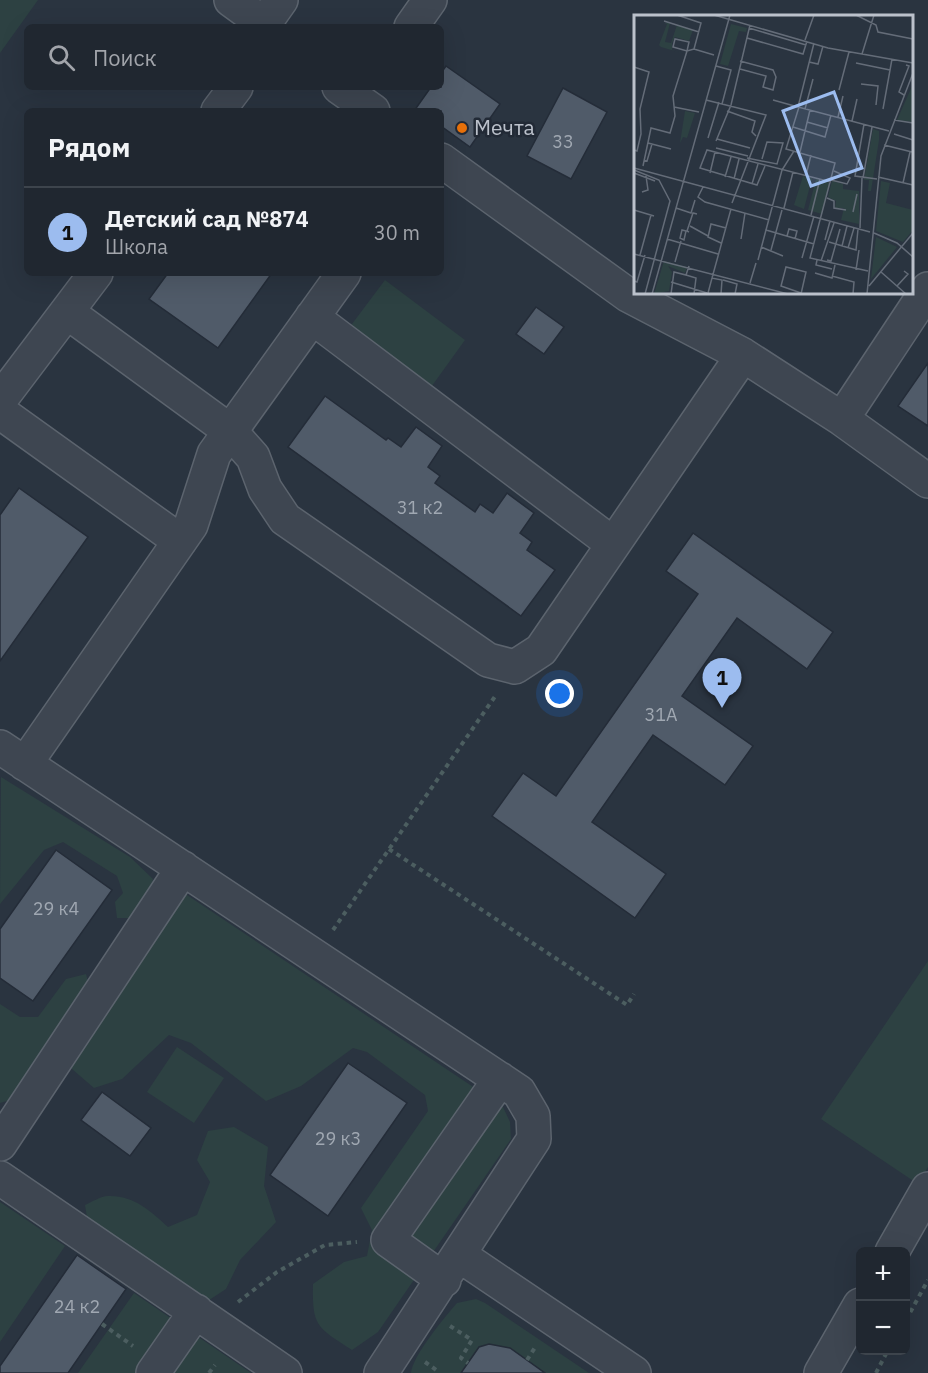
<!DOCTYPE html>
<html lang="ru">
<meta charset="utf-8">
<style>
body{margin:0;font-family:"IBM Plex Sans",sans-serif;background:#282f38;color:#f1f3f6}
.controls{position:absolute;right:18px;bottom:18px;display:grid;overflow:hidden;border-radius:9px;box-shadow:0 6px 24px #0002}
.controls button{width:54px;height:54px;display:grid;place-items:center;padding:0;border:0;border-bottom:2px solid #3d444c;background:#202730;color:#f1f3f6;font:30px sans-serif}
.you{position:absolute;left:560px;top:694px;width:21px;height:21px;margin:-15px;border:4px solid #fff;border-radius:50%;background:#1a73e8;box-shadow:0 0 0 9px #1a73e833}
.badge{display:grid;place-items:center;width:39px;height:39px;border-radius:50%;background:#9cbcef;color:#111;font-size:20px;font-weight:700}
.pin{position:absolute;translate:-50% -50px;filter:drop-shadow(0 2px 3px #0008)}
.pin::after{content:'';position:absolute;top:32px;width:21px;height:18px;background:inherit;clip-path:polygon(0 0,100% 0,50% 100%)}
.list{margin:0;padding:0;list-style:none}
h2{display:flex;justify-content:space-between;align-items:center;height:78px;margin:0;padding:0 24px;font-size:26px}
h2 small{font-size:20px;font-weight:400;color:#a2a5ab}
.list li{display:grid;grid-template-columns:39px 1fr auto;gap:18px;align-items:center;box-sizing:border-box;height:90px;padding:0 24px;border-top:2px solid #3d444c}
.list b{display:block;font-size:22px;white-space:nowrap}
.list p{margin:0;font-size:20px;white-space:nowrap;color:#a2a5ab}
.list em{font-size:20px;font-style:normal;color:#a2a5ab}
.icon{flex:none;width:33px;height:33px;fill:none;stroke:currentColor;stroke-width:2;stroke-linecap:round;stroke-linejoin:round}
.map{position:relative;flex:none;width:928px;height:1373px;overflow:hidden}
.search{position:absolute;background:#202730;box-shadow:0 6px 24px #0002;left:24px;top:24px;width:420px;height:66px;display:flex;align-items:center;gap:15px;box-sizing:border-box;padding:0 21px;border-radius:9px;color:#a2a5ab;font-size:22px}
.panel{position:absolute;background:#202730;box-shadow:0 6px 24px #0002;left:24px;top:108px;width:420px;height:168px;border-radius:9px}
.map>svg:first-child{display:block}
</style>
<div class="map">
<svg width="928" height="1373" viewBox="0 0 928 1373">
<rect width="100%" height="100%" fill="#2a3440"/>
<path fill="#2d4142" d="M 0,0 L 38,0 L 0,53 Z
M 385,280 L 465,340 L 429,390 L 349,328 Z
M 1,777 L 130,857 L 153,879 L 150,902 L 137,918 L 117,918 L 115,902 L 123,893 L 117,876 L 63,842 L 44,850 L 0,904 Z
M 184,893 L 503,1107 L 510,1122 L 511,1139 L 378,1332 L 352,1350 C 317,1327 312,1327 313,1284 L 344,1262 L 367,1256 L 372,1230 L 361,1208 L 428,1111 L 425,1095 L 367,1052 L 353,1048 L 301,1086 L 266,1101 L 191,1043 L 169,1035 L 122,1079 L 94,1088 L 72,1069 L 70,1051 Z
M 928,961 L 928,1167 L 918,1184 L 821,1119 Z
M 86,974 L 90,990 L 17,1098 L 0,1103 L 0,1004 L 20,1017 L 38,1017 L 66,979 Z
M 177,1047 L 224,1078 L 194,1123 L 147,1092 Z
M 234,1127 L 268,1147 L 264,1186 L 276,1222 L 240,1260 L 226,1289 L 203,1304 L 93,1228 L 87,1217 L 85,1205 C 92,1202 101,1196 108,1196 C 133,1195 151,1211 168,1227 L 197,1215 L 210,1182 L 197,1160 L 208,1131 Z
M 0,1202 L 65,1246 L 0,1342 Z
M 134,1293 L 251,1373 L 78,1373 Z
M 476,1299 L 485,1303 L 589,1373 L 411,1373 C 413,1355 444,1318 457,1303 Z"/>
<path fill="#505b69" stroke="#242c38" stroke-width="1.5" d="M 446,66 L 500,104 L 470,147 L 441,126 L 441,111 L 414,111 L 431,87 L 441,87 L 441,73 Z
M 563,88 L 607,112 L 571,179 L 527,156 Z
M 168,273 L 272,273 L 218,348 L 149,299 Z
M 536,307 L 564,327 L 544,354 L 516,334 Z
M 928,363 L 928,426 L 898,406 Z
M 325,396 L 386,440 L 388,438 L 401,447 L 416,427 L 442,446 L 428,467 L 440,476 L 435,483 L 475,512 L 480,504 L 493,513 L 507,493 L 534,513 L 520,533 L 532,542 L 527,550 L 555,570 L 521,616 L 288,447 Z
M 19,488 L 88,537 L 0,661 L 0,515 Z
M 693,533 L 833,632 L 807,669 L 737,618 L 682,696 L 753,746 L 725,785 L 653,735 L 592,822 L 666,874 L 635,918 L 492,816 L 523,773 L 556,796 L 698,594 L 666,571 Z
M 56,850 L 112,890 L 33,1001 L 0,978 L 0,929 Z
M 348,1063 L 407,1103 L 328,1216 L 270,1175 Z
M 102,1092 L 151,1128 L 130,1156 L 81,1120 Z
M 77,1255 L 126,1289 L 68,1373 L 0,1373 L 0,1366 Z
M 489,1344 L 510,1348 L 545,1373 L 461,1373 L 479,1347 Z"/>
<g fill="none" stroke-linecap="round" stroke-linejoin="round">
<g stroke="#5c646e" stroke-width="36">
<path id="minor" d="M 231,0 L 264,24
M 262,27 L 281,0
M 411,27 L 430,0
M 339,87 L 373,111
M 218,111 L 236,87
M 441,160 L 628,295 L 743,355 L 842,419 L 928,481
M 67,312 L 230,431 L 253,457 L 265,489 L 285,519 L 488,660 L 515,667 L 541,650 L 743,355
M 312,317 L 613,544
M 0,400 L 96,273
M 0,412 L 180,541
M 842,419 L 928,289
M 0,747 L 519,1092 L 533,1116 L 534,1139 L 381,1373
M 25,764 L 191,525 L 214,454 L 344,273
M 0,1144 L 183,868
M 0,1178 L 285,1373
M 892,1252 L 928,1189
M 459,1255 L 634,1373
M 444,1280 L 388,1240 L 500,1079
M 153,1373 L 196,1311
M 821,1373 L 860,1305"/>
</g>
<path stroke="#4c5e60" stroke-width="4" stroke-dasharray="4.5 4.5" stroke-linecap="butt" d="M 389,849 L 627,1005 L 634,994
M 333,930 L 496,695
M 238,1302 L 277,1272 L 325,1245 L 357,1242
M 906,1320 L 928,1280
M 102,1324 L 133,1346
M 450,1326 L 472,1340 L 461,1358 L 468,1363
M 527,1360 L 536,1346
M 425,1362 L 439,1372
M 209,1373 L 215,1365
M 876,1373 L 888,1350"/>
<use href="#minor" stroke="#3e4651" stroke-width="33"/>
</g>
<circle fill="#e8710a" stroke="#222a36" stroke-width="2" cx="462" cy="128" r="6"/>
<g text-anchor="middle" stroke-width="5" stroke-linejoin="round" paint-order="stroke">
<g font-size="18" fill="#a0a8b2">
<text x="563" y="148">33</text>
<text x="420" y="514">31 к2</text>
<text x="661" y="721">31А</text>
<text x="56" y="915">29 к4</text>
<text x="338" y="1145">29 к3</text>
<text x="77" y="1313">24 к2</text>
</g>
<g font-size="21" fill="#bbc1cb" stroke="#222a36" text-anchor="start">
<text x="474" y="135">Мечта</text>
</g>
</g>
<g transform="translate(634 15)">
<rect width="279" height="279" fill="#2a3440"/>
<path d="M 30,8 L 36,8 L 31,27 L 37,28 L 43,10 L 59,15 L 55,26 L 41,22 L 38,28 L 38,35 L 51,39 L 27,32 L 25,30 L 33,9 ZM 97,9 L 113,13 L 112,17 L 105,16 L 94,51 L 86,49 ZM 279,69 L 279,107 L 263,105 ZM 51,96 L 61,98 L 53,123 L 49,122 L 46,128 ZM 239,114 L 245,116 L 245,125 L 237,176 L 234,176 L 235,165 L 230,165 ZM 169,161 L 178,163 L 170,194 L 160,190 ZM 182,164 L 196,168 L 188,199 L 174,195 ZM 198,166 L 209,169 L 209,174 L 225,176 L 225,209 L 207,205 L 210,193 L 201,193 L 202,186 L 194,182 ZM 247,166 L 256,168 L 252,188 L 279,195 L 279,215 L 269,227 L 242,216 ZM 242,222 L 263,232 L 237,264 ZM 30,246 L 53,252 L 51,258 L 34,251 L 38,257 L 35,276 L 20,279 Z" fill="#2d4142"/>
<path fill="none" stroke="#646c78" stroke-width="1.5" d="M 43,0 L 67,8 L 60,34M 80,0 L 194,33 L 279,48M 222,0 L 242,10 L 244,17 L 279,24M 30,6 L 65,17M 115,13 L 172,30M 113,23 L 169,39 L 173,26M 171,25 L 180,0M 180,28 L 164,92 L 255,116M 228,39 L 240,0M 175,47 L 184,49 L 189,31M 222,48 L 256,55M 82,51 L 97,55 L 88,89M 0,52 L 15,57 L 6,94 L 7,119 L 3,136 L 0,135M 106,54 L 132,61 L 129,72 L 139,75 L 142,62 L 139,55 L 106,46M 227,69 L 244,71 L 242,90M 205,75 L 215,37M 270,80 L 265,77 L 275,51 L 272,50M 72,85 L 132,100 L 98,188M 139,85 L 164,92M 40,92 L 65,97M 165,92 L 152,134 L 201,148 L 176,243 L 234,256M 171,94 L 179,64M 249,94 L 258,44M 93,96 L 121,106 L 118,117 L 122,121M 204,102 L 209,81M 260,105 L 279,108M 218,106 L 223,84M 173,107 L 194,113M 230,109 L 221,161 L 243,164M 159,112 L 191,122 L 197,100M 260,119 L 279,125M 74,123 L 85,87M 83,124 L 116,133M 82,126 L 97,90 L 116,10M 14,128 L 37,134M 250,130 L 278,137M 82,133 L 114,141M 166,137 L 176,95M 113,143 L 143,149 L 149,128 L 133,127 L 128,144M 10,145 L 13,146 L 18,129M 9,151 L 17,113 L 36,118 L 41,101 L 39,81 L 53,36 L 55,27 L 41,24 L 39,32 L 53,36 L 60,34 L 80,40M 131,151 L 123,170 L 66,153 L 73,135 L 197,167M 0,153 L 236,217M 0,155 L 25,165 L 36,186 L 11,279M 0,158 L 21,166M 76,158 L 81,137M 172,160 L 177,140M 91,162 L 97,142M 244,162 L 279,170M 229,163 L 238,112M 100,164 L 105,144M 197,165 L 213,169 L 216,163 L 200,156M 269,168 L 276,137M 118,169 L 124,149M 69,172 L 64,182 L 71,187 L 135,205M 8,177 L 14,175 L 12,161M 193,183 L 200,186 L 200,193 L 212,195M 42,193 L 57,198 L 61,185M 150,193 L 159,157M 0,195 L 20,201M 219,197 L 223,179M 177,200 L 186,164M 56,211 L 74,221M 226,213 L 228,163M 132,215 L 148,155 L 160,136M 52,216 L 50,225 L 46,223 L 48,215 L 52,216 L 53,216 L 55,217M 53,216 L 59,198 L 63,199M 240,218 L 263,228 L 279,242M 153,221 L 155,214 L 163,216 L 161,224M 33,224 L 84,239M 107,224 L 111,198M 191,225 L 196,206M 195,227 L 222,235 L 224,214M 87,228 L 74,222 L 77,209 L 92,213M 208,231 L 213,211M 127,232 L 149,241M 214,233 L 220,213M 137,235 L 148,195M 0,239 L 154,279M 6,240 L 17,200M 168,243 L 180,201M 124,245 L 132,215 L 180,229M 183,245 L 182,250 L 198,254M 193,245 L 197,246 L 206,214M 187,246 L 200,208M 41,247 L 47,226M 222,255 L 225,235M 247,257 L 272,279M 181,258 L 198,263 L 201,250M 52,260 L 62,263 L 60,279M 198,261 L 220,267 L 219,279M 78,263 L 97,194M 89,265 L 103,269 L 101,279M 0,266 L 3,267 L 11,240M 37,267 L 73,278M 116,268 L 122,248M 235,271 L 279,218M 263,271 L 274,259 L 270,256M 74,278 L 78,263 L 88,265 L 87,279M 18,279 L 96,0M 37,279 L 40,257 L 52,260 L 55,251M 167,279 L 172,257 L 152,252 L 147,271 L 167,278M 233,279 L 247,141 L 279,58"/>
<path fill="#9cbcef" fill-opacity="0.15" stroke="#9cbcef" stroke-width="3" d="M 200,77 L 228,153 L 177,171 L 149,96 Z"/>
<rect width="279" height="279" fill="none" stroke="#bbc1cb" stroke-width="3"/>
</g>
</svg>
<div class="controls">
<button>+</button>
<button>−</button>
</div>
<div class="you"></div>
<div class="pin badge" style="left:722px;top:708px">1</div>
<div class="search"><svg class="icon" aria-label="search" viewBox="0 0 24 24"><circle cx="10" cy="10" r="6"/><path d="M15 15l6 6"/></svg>Поиск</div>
<section class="panel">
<h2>Рядом<small></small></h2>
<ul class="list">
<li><span class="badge">1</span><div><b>Детский сад №874</b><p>Школа</p></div><em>30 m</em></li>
</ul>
</section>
</div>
